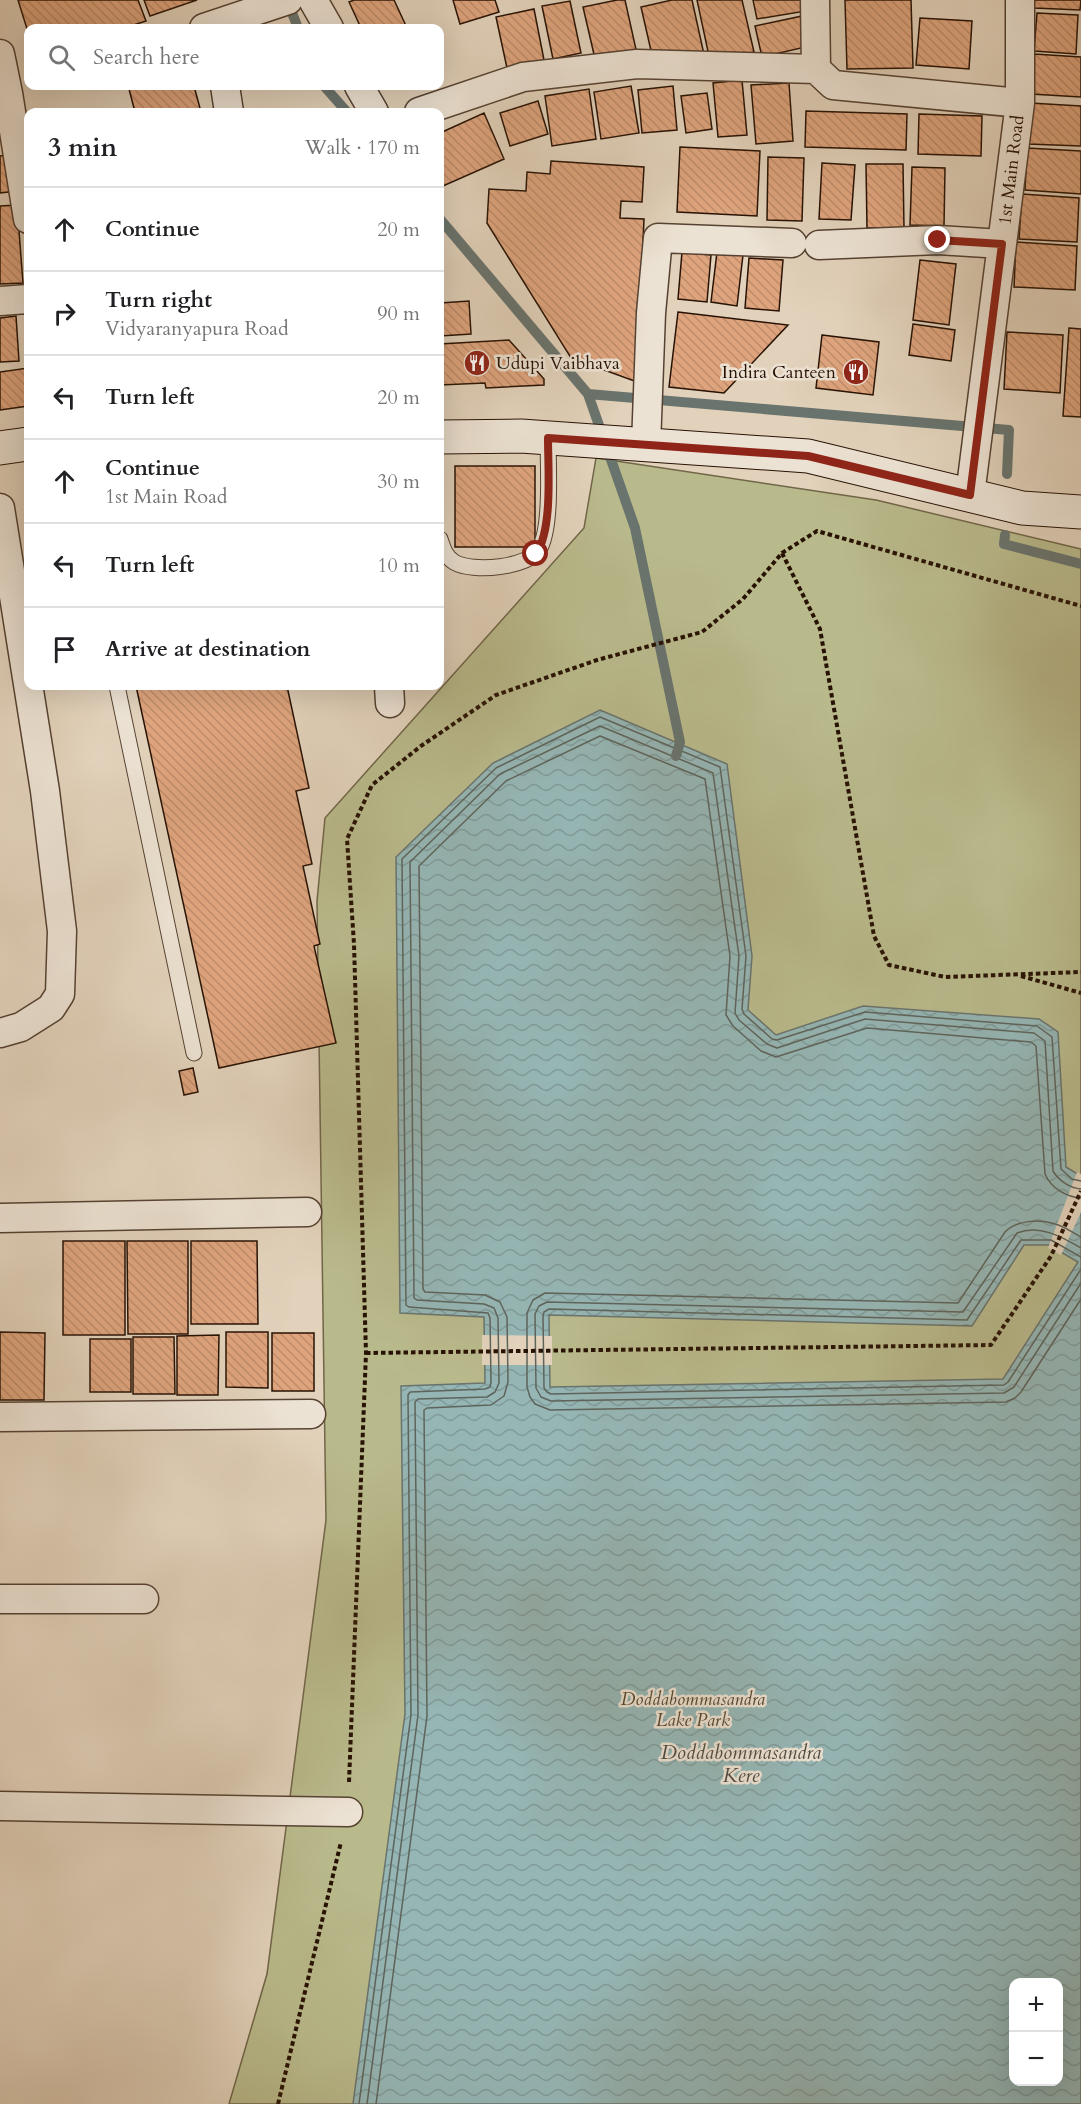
<!DOCTYPE html>
<meta charset="utf-8">
<style>
body{margin:0;font-family:Cardo,serif;background:#f6f6f6;color:#202124}
.controls{position:absolute;right:18px;bottom:18px;display:grid;overflow:hidden;border-radius:12px;box-shadow:0 6px 24px #0002}
.controls button{width:54px;height:54px;display:grid;place-items:center;padding:0;border:0;border-bottom:2px solid #e0e0e0;background:#fff;color:#202124;font:30px sans-serif}
.stop{position:absolute;width:18px;height:18px;margin:-14px;border:4px solid #8f2418;border-radius:50%;background:#fff}
.stop.end{background:#8f2418;border-color:#fff;box-shadow:0 2px 6px #0008}
.list{margin:0;padding:0;list-style:none}
h2{display:flex;justify-content:space-between;align-items:center;height:78px;margin:0;padding:0 24px;font-size:26px}
h2 small{font-size:20px;font-weight:400;color:#757577}
.list li{display:grid;grid-template-columns:39px 1fr auto;gap:18px;align-items:center;box-sizing:border-box;height:84px;padding:0 24px;border-top:2px solid #e0e0e0}
.list b{display:block;font-size:22px;white-space:nowrap}
.list p{margin:0;font-size:20px;white-space:nowrap;color:#757577}
.list em{font-size:20px;font-style:normal;color:#757577}
.icon{flex:none;width:33px;height:33px;fill:none;stroke:currentColor;stroke-width:2;stroke-linecap:round;stroke-linejoin:round}
.map{position:relative;flex:none;width:1081px;height:2104px;overflow:hidden}
.search{position:absolute;background:#fff;box-shadow:0 6px 24px #0002;left:24px;top:24px;width:420px;height:66px;display:flex;align-items:center;gap:15px;box-sizing:border-box;padding:0 21px;border-radius:12px;color:#757577;font-size:22px}
.panel{position:absolute;background:#fff;box-shadow:0 6px 24px #0002;left:24px;top:108px;width:420px;height:582px;border-radius:12px}
.map>svg:first-child{display:block}
</style>
<div class="map">
<svg width="1081" height="2104" viewBox="0 0 1081 2104">
<defs>
<pattern id="water-waves" width="16" height="10" patternUnits="userSpaceOnUse" patternTransform="scale(1.5)"><rect width="16" height="10" fill="#95b6b5"/><path d="M0 5q4-4 8 0t8 0" fill="none" stroke="#809b9a"/></pattern>
<pattern id="building-back-hatch" width="6" height="6" patternUnits="userSpaceOnUse" patternTransform="scale(1.5)"><rect width="6" height="6" fill="#dea47d"/><path d="M-1 5l2 2M0 0l6 6M5-1l2 2" fill="none" stroke="#be8c6a"/></pattern>
</defs>
<rect width="100%" height="100%" fill="#e2d2bb"/>
<filter id="stains"><feTurbulence type="fractalNoise" baseFrequency=".00333" numOctaves="4"/><feColorMatrix values="0 0 0 0 .2 0 0 0 0 .09 0 0 0 0 .02 0 0 0 .5 -.17"/></filter>
<radialGradient id="worn" r=".72"><stop offset=".6" stop-color="#630" stop-opacity="0"/><stop offset="1" stop-color="#630" stop-opacity=".3"/></radialGradient>
<path fill="#b9ba8c" stroke="#706648" stroke-width="1.5" fill-rule="evenodd" d="M 596,458 L 876,500 L 1081,549 L 1081,2104 L 229,2104 L 267,1974 L 326,1520 L 317,901 L 325,818 L 584,528 ZM 1014,1982 L 1058,1982 L 1058,2082 L 1014,2082 Z"/>
<path fill="url(#water-waves)" stroke="#69746e" stroke-width="1.5" fill-rule="evenodd" d="M 600,710 L 727,764 L 752,956 L 748,1010 L 776,1035 L 863,1006 L 1039,1019 L 1058,1032 L 1066,1167 L 1081,1176 L 1081,2104 L 353,2104 L 405,1714 L 401,1386 L 485,1383 L 484,1317 L 400,1313 L 396,857 L 493,763 ZM 1024,1245 L 1049,1245 L 1078,1262 L 1003,1379 L 550,1387 L 549,1315 L 972,1326 ZM 1014,1982 L 1058,1982 L 1058,2082 L 1014,2082 Z"/>
<path fill="#e2d2bb" d="M 1077,1172 L 1081,1174 L 1081,1212 L 1061,1255 L 1048,1248 Z
M 482,1335 L 552,1336 L 552,1365 L 482,1365 Z"/>
<g fill="none" stroke-linecap="round" stroke-linejoin="round">
<path stroke="#5e645c" stroke-width="1.5" d="M 1081,1237 C 1073,1233 1064,1226 1055,1224 C 1040,1219 1016,1220 1005,1232 L 958,1303 L 545,1293 L 533,1300 L 527,1313 L 527,1387 L 530,1397 L 535,1404 L 550,1410 L 1006,1402 L 1015,1398 L 1021,1392 L 1081,1299
M 1081,1248 C 1062,1237 1040,1224 1017,1233 L 963,1312 L 547,1302 L 539,1306 L 535,1314 L 536,1388 L 541,1397 L 551,1401 L 1004,1393 L 1014,1387 L 1081,1283
M 1081,1257 L 1051,1240 L 1021,1240 L 967,1320 L 549,1309 L 544,1312 L 543,1316 L 544,1388 L 547,1392 L 551,1394 L 1004,1385 L 1008,1382 L 1081,1269
M 359,2104 L 411,1715 L 408,1395 L 410,1392 L 485,1389 L 490,1387 L 491,1382 L 490,1318 L 488,1313 L 409,1307 L 406,1305 L 402,859 L 496,768 L 600,717 L 720,767 L 746,956 L 742,1009 L 744,1014 L 772,1039 L 777,1040 L 865,1012 L 1037,1026 L 1052,1037 L 1061,1169 L 1072,1179 L 1081,1181
M 367,2104 L 418,1715 L 415,1402 L 418,1399 L 487,1397 L 495,1392 L 499,1383 L 498,1318 L 494,1308 L 484,1304 L 417,1300 L 414,1298 L 410,862 L 500,774 L 600,726 L 713,773 L 739,956 L 735,1013 L 739,1020 L 767,1044 L 777,1048 L 865,1019 L 1034,1033 L 1045,1041 L 1053,1171 C 1059,1181 1070,1188 1081,1189
M 376,2104 L 427,1716 L 424,1410 L 427,1408 L 491,1405 L 504,1396 L 508,1382 L 507,1317 L 500,1302 L 485,1295 L 425,1292 L 423,1289 L 419,866 L 506,781 L 600,736 L 705,779 L 730,956 L 726,1015 L 733,1026 L 761,1051 L 776,1057 L 867,1028 L 1031,1042 L 1036,1046 L 1045,1174 C 1051,1188 1066,1197 1081,1198"/>
<path stroke="#69746e" stroke-width="10" d="M 287,0 L 298,28
M 324,86 L 347,112
M 440,219 L 588,394 L 1009,430 L 1007,474
M 588,394 L 635,528 L 680,742 L 676,756
M 1005,535 L 1004,544 L 1081,564"/>
</g>
<path fill="url(#building-back-hatch)" stroke="#281204" stroke-width="1.5" d="M 18,0 L 138,0 L 146,21 L 124,28 L 28,28 L 28,32 Z
M 144,0 L 197,0 L 150,16 Z
M 354,0 L 394,0 L 407,28 L 361,28 L 349,2 Z
M 453,0 L 495,0 L 499,12 L 460,24 Z
M 617,0 L 625,0 L 637,54 L 596,63 L 583,7 Z
M 672,0 L 692,0 L 705,59 L 652,55 L 641,7 Z
M 697,0 L 742,0 L 754,52 L 728,58 L 709,56 Z
M 753,0 L 804,0 L 806,11 L 757,19 Z
M 845,0 L 911,0 L 913,68 L 847,69 Z
M 1034,0 L 1081,0 L 1080,10 L 1034,8 Z
M 570,1 L 581,53 L 553,59 L 542,6 Z
M 534,9 L 544,60 L 507,68 L 496,17 Z
M 1037,13 L 1078,15 L 1076,54 L 1034,51 Z
M 807,15 L 814,45 L 762,57 L 755,26 Z
M 920,18 L 972,21 L 969,69 L 916,65 Z
M 1034,54 L 1081,57 L 1081,97 L 1031,94 Z
M 742,80 L 747,135 L 718,137 L 713,83 Z
M 789,83 L 793,141 L 756,144 L 751,85 Z
M 144,86 L 194,86 L 201,112 L 135,112 L 129,89 Z
M 631,86 L 639,133 L 601,139 L 594,92 Z
M 673,86 L 677,130 L 642,133 L 638,90 Z
M 589,89 L 596,139 L 552,146 L 545,96 Z
M 707,93 L 712,129 L 686,133 L 681,96 Z
M 538,101 L 548,134 L 510,146 L 500,113 Z
M 1030,103 L 1081,106 L 1081,146 L 1028,144 Z
M 806,111 L 907,114 L 906,150 L 805,147 Z
M 484,113 L 504,159 L 443,186 L 440,177 L 440,133 Z
M 919,114 L 982,116 L 981,156 L 918,154 Z
M 680,147 L 760,151 L 757,216 L 677,212 Z
M 1027,148 L 1081,151 L 1081,194 L 1025,190 Z
M 11,154 L 16,191 L 0,193 L 0,156 Z
M 768,157 L 804,158 L 802,221 L 767,220 Z
M 551,161 L 644,167 L 642,202 L 621,201 L 620,218 L 644,219 L 637,382 L 571,358 L 487,223 L 489,189 L 526,191 L 527,172 L 550,174 Z
M 822,163 L 855,165 L 851,220 L 819,219 Z
M 866,164 L 903,164 L 904,228 L 867,228 Z
M 912,167 L 945,168 L 944,226 L 910,225 Z
M 1022,194 L 1079,198 L 1077,242 L 1019,239 Z
M 17,205 L 23,283 L 0,284 L 0,206 Z
M 1016,242 L 1077,246 L 1075,290 L 1014,287 Z
M 682,252 L 711,255 L 707,302 L 678,299 Z
M 717,252 L 743,255 L 737,306 L 711,302 Z
M 749,258 L 783,260 L 779,311 L 745,308 Z
M 920,260 L 956,264 L 949,325 L 913,320 Z
M 469,301 L 471,334 L 440,336 L 440,303 Z
M 678,312 L 788,325 L 724,393 L 669,387 Z
M 16,316 L 19,361 L 0,362 L 0,318 Z
M 913,324 L 955,330 L 951,361 L 909,355 Z
M 1069,328 L 1081,329 L 1081,417 L 1063,416 Z
M 1007,332 L 1063,335 L 1060,393 L 1004,389 Z
M 822,335 L 879,342 L 873,395 L 816,388 Z
M 509,340 L 544,379 L 544,385 L 486,388 L 485,383 L 440,385 L 440,344 Z
M 28,368 L 28,406 L 0,410 L 0,372 Z
M 455,466 L 535,466 L 535,547 L 455,547 Z
M 136,686 L 287,686 L 309,788 L 296,791 L 312,864 L 303,866 L 320,944 L 314,946 L 336,1043 L 219,1068 Z
M 193,1068 L 198,1092 L 184,1095 L 179,1071 Z
M 63,1241 L 125,1241 L 125,1335 L 63,1335 Z
M 127,1241 L 188,1241 L 188,1334 L 128,1334 Z
M 191,1241 L 257,1241 L 258,1324 L 191,1324 Z
M 0,1332 L 45,1333 L 44,1400 L 0,1400 Z
M 226,1332 L 268,1332 L 268,1388 L 226,1387 Z
M 272,1333 L 314,1333 L 314,1391 L 272,1391 Z
M 219,1335 L 218,1395 L 177,1395 L 177,1336 Z
M 133,1337 L 174,1337 L 175,1394 L 133,1394 Z
M 90,1339 L 131,1339 L 131,1392 L 90,1392 Z"/>
<g fill="none" stroke-linecap="round" stroke-linejoin="round">
<g stroke="#564232" stroke-width="17">
<path id="service" d="M 440,539 C 443,548 445,556 454,562 C 472,573 530,568 540,548 C 552,524 548,466 548,438
M 117,686 L 194,1053"/>
</g>
<g stroke="#564232" stroke-width="31">
<path id="minor" d="M 313,0 L 329,28
M 815,0 L 816,69
M 204,28 L 288,0
M 0,54 L 8,93 L 28,219
M 225,86 L 229,112
M 359,86 L 374,112
M 419,112 L 523,77 L 637,64 L 816,69 L 833,85 L 1020,103
M 819,245 L 938,240 L 1002,244
M 0,301 L 28,299
M 646,445 L 651,313 L 658,238 L 792,243
M 970,495 L 1020,103 L 1020,0
M 0,508 L 45,791 L 62,931 L 60,994 L 51,1008 L 21,1027 L 0,1033
M 389,686 L 390,703
M 0,1218 L 307,1212
M 0,1417 L 311,1414
M 0,1599 L 144,1599
M 0,1806 L 348,1812"/>
</g>
<g stroke="#281204" stroke-width="35">
<path id="secondary" d="M 440,437 L 521,436 L 808,456 L 1022,508 L 1081,512
M 0,448 L 28,444"/>
</g>
<path stroke="#281204" stroke-width="4" stroke-dasharray="4.5 3" stroke-linecap="butt" d="M 782,553 L 820,629 L 874,936 L 889,965 L 945,977 L 1081,972
M 1021,976 L 1081,993
M 366,1353 L 991,1345 L 1051,1256 L 1081,1191
M 349,1782 L 366,1353 L 354,944 L 347,839 L 372,785 L 421,746 L 496,695 L 597,660 L 702,632 L 743,599 L 782,553 L 817,531 L 1081,606
M 278,2104 L 341,1842"/>
<use href="#service" stroke="#ece2d3" stroke-width="15"/>
<use href="#minor" stroke="#ece2d3" stroke-width="28"/>
<use href="#secondary" stroke="#ece2d3" stroke-width="33"/>
</g>
<g fill="none" stroke-linecap="round" stroke-linejoin="round">
<path stroke="#8f2418" stroke-width="8" d="M 536,554 C 553,529 548,469 548,438 L 808,456 L 970,495 L 1002,244 L 938,240"/>
</g>
<defs>
<g id="restaurant-disc" transform="scale(1.35)"><circle r="9.5" fill="#8f2418" stroke="#ece2d3"/><path d="M-5-6h1v4h1v-4h1v4h1v-4h1v5L-1.5 .5V6h-2V.5L-5-1ZM5-6V6H3V1.5H1.5Q1.5-4 5-6Z" fill="#fff"/></g>
</defs>
<g fill-rule="evenodd">
<use href="#restaurant-disc" x="477" y="363"/>
<use href="#restaurant-disc" x="856" y="372"/>
</g>
<g text-anchor="middle" stroke-width="5" stroke-linejoin="round" paint-order="stroke">
<g font-size="18" fill="#281204" stroke="#ece2d3">
<text transform="translate(1011 170) rotate(-83)" y="6">1st Main Road</text>
</g>
<g font-size="18" fill="#281204" stroke="#ece2d3" text-anchor="start">
<text x="496" y="369">Udupi Vaibhava</text>
<text x="836" y="378" text-anchor="end">Indira Canteen</text>
</g>
<g font-size="18" font-style="italic" fill="#54442d" stroke="#ece2d3">
<text x="693" y="1705">Doddabommasandra<tspan x="693" dy="21">Lake Park</tspan></text>
</g>
<g font-size="20" font-style="italic" fill="#4e4b42" stroke="#ece2d3">
<text x="741" y="1759">Doddabommasandra<tspan x="741" dy="23">Kere</tspan></text>
</g>
</g>
<rect width="100%" height="100%" filter="url(#stains)"/>
<rect width="100%" height="100%" fill="url(#worn)"/>
</svg>
<div class="controls">
<button>+</button>
<button>−</button>
</div>
<div class="stop" style="left:536px;top:554px"></div>
<div class="stop end" style="left:938px;top:240px"></div>
<div class="search"><svg class="icon" aria-label="search" viewBox="0 0 24 24"><circle cx="10" cy="10" r="6"/><path d="M15 15l6 6"/></svg>Search here</div>
<section class="panel">
<h2>3 min<small>Walk · 170 m</small></h2>
<ul class="list">
<li><svg class="icon" aria-label="ahead" viewBox="0 0 24 24"><path d="M12 20V5M6 11l6-6 6 6"/></svg><div><b>Continue</b></div><em>20 m</em></li>
<li><svg class="icon" aria-label="right" viewBox="0 0 24 24"><path d="M7 20v-9h11M14 6l5 5-5 5"/></svg><div><b>Turn right</b><p>Vidyaranyapura Road</p></div><em>90 m</em></li>
<li><svg class="icon" aria-label="left" viewBox="0 0 24 24"><path d="M17 20v-9H6M10 6l-5 5 5 5"/></svg><div><b>Turn left</b></div><em>20 m</em></li>
<li><svg class="icon" aria-label="ahead" viewBox="0 0 24 24"><path d="M12 20V5M6 11l6-6 6 6"/></svg><div><b>Continue</b><p>1st Main Road</p></div><em>30 m</em></li>
<li><svg class="icon" aria-label="left" viewBox="0 0 24 24"><path d="M17 20v-9H6M10 6l-5 5 5 5"/></svg><div><b>Turn left</b></div><em>10 m</em></li>
<li><svg class="icon" aria-label="arrive" viewBox="0 0 24 24"><path d="M6 21V4h12l-3 4 3 4H6"/></svg><div><b>Arrive at destination</b></div></li>
</ul>
</section>
</div>
